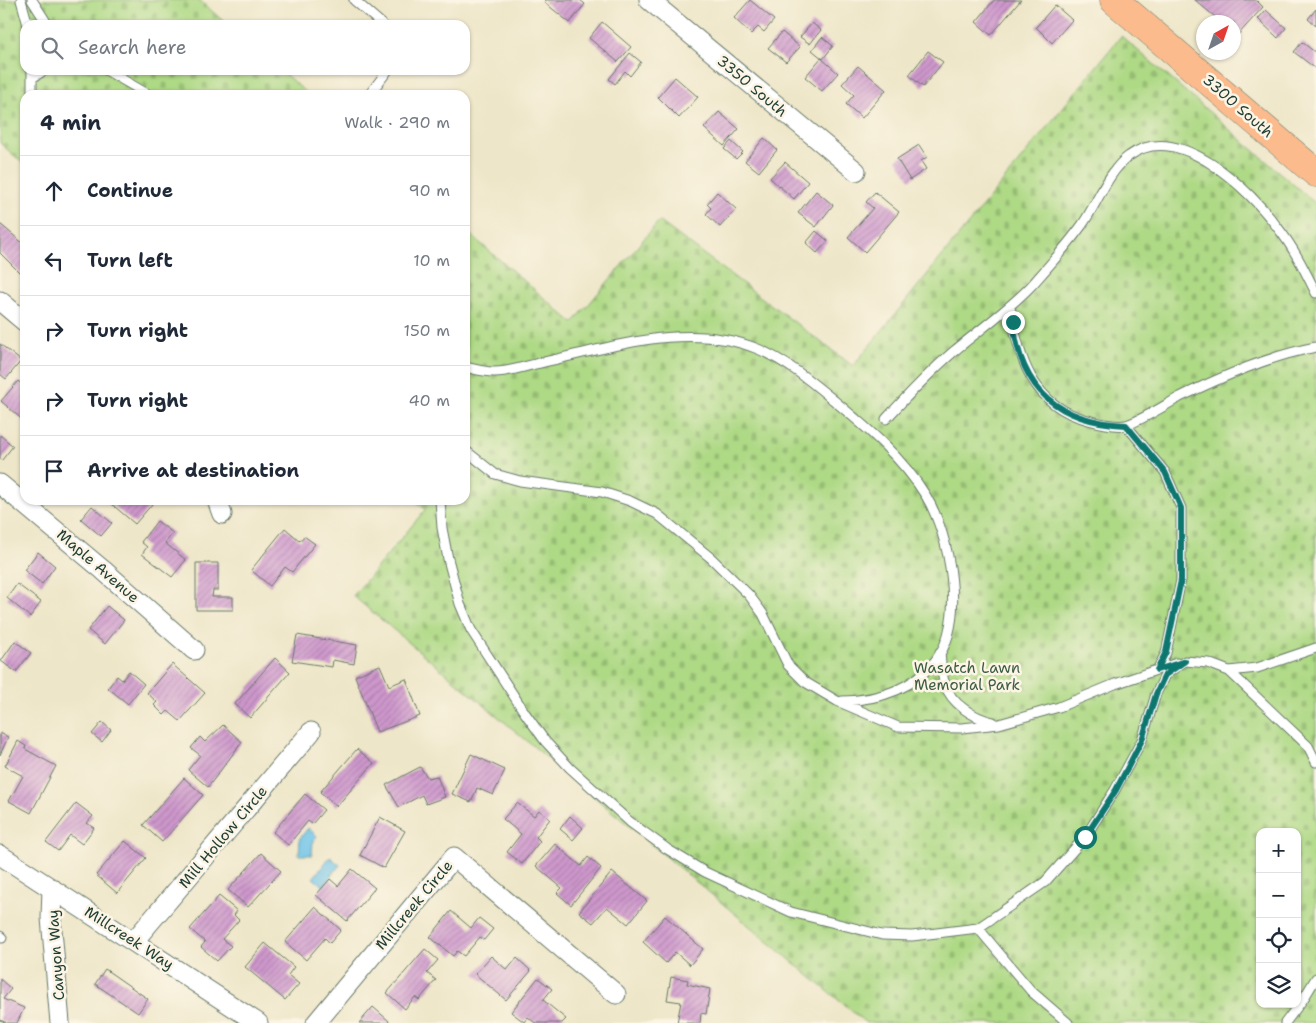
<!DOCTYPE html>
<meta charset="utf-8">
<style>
body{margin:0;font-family:"Shantell Sans",sans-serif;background:#f2f2f3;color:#1f2937}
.controls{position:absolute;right:15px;bottom:15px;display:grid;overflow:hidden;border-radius:10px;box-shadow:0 1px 4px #0004}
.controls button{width:45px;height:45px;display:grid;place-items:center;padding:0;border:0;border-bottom:1px solid #e0e1e3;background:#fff;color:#1f2937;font:25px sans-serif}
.compass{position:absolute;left:1196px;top:15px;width:45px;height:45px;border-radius:50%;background:#fff;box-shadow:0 1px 4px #0004;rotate:40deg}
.stop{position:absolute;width:15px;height:15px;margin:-11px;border:4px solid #0f766e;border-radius:50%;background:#fff}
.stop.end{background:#0f766e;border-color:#fff;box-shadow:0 1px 5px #0008}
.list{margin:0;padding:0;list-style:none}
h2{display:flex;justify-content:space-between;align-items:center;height:65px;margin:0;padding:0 20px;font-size:21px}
h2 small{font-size:16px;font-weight:400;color:#747a83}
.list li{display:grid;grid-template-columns:32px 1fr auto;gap:15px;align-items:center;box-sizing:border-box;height:70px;padding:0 20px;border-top:1px solid #e0e1e3}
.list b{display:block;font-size:19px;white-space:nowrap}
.list em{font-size:16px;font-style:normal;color:#747a83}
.icon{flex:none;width:28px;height:28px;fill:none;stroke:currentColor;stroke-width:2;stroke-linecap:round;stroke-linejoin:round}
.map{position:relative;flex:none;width:1316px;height:1023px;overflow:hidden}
.search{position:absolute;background:#fff;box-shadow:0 1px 4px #0004;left:20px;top:20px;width:450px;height:55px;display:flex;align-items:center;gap:12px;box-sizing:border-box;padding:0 18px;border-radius:15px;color:#747a83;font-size:19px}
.panel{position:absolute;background:#fff;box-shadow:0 1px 4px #0004;left:20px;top:90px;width:450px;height:415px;border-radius:15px}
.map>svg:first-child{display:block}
</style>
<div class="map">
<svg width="1316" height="1023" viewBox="0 0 1316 1023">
<defs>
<pattern id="cemetery-stones" width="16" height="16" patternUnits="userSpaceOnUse" patternTransform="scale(1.25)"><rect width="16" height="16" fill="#aed985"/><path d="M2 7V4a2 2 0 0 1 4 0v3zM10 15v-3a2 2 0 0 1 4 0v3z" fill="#95bb73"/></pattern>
<pattern id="building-hatch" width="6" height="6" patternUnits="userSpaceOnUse" patternTransform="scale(1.25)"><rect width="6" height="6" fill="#cf98cd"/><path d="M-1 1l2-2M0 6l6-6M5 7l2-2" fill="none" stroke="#a77da7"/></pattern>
</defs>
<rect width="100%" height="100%" fill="#fcf5e5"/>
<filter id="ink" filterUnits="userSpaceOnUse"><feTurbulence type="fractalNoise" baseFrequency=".02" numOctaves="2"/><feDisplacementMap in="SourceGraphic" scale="10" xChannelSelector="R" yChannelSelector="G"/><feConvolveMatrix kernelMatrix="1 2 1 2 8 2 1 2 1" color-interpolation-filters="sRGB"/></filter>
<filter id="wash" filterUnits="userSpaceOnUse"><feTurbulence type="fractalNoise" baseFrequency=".0096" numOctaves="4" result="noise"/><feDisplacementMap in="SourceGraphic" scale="20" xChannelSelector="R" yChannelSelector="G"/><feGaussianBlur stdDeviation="1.12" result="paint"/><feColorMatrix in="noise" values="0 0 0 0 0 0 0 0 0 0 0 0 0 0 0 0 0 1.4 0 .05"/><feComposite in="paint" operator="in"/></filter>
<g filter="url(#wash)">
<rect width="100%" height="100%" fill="#eee6c8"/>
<path fill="url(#cemetery-stones)" stroke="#668b5c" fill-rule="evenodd" d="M 0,0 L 199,0 L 228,25 L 25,25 L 25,70 L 280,70 L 309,95 L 25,95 L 25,165 L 0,143 Z
M 1121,36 L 1316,204 L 1316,1023 L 866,1023 L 353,596 L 425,510 L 415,500 L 465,500 L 465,230 L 573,323 L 659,221 L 853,366 ZM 1260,832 L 1297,832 L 1297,1004 L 1260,1004 Z"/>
<path fill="#6bc2e8" stroke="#45808e" d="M 308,828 L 317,836 L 313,841 L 312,855 L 299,855 L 300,838 Z
M 330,857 L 340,865 L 323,886 L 313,878 Z"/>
<g id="blocks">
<path fill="url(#building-hatch)" d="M 546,0 L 580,0 L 585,4 L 570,23 L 544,2 Z
M 750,0 L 774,20 L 764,32 L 758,27 L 751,34 L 734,18 Z
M 994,0 L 1021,0 L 991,35 L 976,22 Z
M 1195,0 L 1256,0 L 1263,7 L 1237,36 L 1234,33 L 1234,22 L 1221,22 Z
M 1055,5 L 1072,20 L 1052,43 L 1036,27 Z
M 1316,9 L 1316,26 L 1308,19 Z
M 1266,10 L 1286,28 L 1278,38 L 1258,19 Z
M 602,22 L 631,47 L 618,62 L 589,38 Z
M 812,23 L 821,30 L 810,44 L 800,37 Z
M 782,32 L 800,47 L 786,62 L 768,48 Z
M 822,37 L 833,46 L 823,59 L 812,50 Z
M 1302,42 L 1316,53 L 1316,69 L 1294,52 Z
M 928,51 L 943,62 L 923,87 L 909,75 Z
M 630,53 L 641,62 L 630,76 L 625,71 L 615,84 L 609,79 Z
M 821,58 L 838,73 L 822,91 L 805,77 Z
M 858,66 L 886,90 L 862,118 L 846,104 L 854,95 L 842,84 Z
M 675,77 L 698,97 L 679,118 L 658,97 Z
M 719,112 L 739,129 L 724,146 L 704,128 Z
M 764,138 L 777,150 L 759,172 L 745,161 Z
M 731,141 L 743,152 L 736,159 L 724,149 Z
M 919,145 L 927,157 L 921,161 L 926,169 L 910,180 L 897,159 Z
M 785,162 L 808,182 L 794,199 L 770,178 Z
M 816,191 L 833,205 L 816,227 L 798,213 Z
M 717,192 L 736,209 L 720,227 L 706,214 L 711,208 L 707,204 Z
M 875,192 L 899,212 L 865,252 L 848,237 L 873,208 L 866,202 Z
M 0,224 L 25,245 L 25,267 L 20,273 L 0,253 Z
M 816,231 L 828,241 L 817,253 L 806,243 Z
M 0,344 L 21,361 L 6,379 L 0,374 Z
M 18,381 L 25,387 L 25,422 L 1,401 Z
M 0,435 L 13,446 L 2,460 L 0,459 Z
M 107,500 L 149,500 L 153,503 L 135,524 Z
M 92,506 L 112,523 L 101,536 L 81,519 Z
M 157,521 L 173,533 L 165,543 L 186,560 L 172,577 L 142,554 L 147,547 L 141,542 Z
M 285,528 L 300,541 L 304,536 L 315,544 L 292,572 L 285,567 L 270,586 L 251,570 Z
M 38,552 L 55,566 L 42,584 L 24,570 Z
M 196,563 L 218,563 L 218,590 L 213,590 L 212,597 L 233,597 L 233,610 L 196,610 Z
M 17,584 L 41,602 L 30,617 L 7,598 Z
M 107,606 L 124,620 L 105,644 L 88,630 Z
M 297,635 L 357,645 L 354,664 L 333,660 L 332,667 L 292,661 Z
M 15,641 L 31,653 L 16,672 L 1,661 Z
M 275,658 L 290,672 L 250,718 L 235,704 Z
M 172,664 L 205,693 L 180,721 L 168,711 L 164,715 L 154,705 L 157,702 L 147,693 Z
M 380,665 L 389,686 L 406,679 L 420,716 L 377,732 L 355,676 Z
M 129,671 L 144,684 L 128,704 L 108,688 L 117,676 L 122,680 Z
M 102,722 L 111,730 L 102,742 L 92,734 Z
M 223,725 L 242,742 L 208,787 L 188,770 L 200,755 L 191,748 L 200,737 L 205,742 Z
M 0,733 L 8,737 L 0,755 Z
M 18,741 L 26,746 L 25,749 L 56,766 L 31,813 L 9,801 L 23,776 L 5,766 Z
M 357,749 L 374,763 L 337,806 L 320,792 Z
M 471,754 L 505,770 L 493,795 L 477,788 L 471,802 L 452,794 Z
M 420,767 L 428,778 L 437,776 L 445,797 L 426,804 L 422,795 L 399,807 L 386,785 Z
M 184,778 L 203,795 L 162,842 L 143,825 Z
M 305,794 L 324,810 L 312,824 L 308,821 L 288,845 L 273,832 Z
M 76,803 L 93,816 L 87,823 L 94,828 L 82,844 L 70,835 L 58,851 L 46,842 Z
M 517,803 L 534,816 L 539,810 L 550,819 L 536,837 L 540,841 L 522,864 L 507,852 L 521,834 L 503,819 Z
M 570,816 L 583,828 L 573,840 L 560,829 Z
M 380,817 L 405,831 L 384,868 L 360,855 Z
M 125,841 L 146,858 L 117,893 L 96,875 Z
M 555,844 L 581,866 L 588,857 L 601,868 L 571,905 L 557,893 L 562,888 L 536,866 Z
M 261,853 L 281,871 L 248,907 L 228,890 Z
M 352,869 L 375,888 L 347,921 L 316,895 L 330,879 L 338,886 Z
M 612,872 L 647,901 L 628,924 L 607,907 L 593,923 L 579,912 Z
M 219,896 L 237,911 L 234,915 L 239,920 L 222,939 L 231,946 L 217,961 L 201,947 L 205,942 L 190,929 Z
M 315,907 L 341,930 L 330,943 L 325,938 L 306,960 L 285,942 Z
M 451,911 L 471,928 L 479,918 L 493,929 L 484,940 L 480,937 L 464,956 L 457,951 L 453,956 L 430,937 Z
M 665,916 L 703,949 L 690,965 L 675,952 L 666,963 L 643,942 Z
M 265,943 L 294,967 L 288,975 L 299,984 L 285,1000 L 245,967 Z
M 425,949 L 438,960 L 427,973 L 436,980 L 419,1000 L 415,997 L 405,1009 L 387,993 Z
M 491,956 L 507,970 L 517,958 L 531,971 L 506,1000 L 475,974 Z
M 105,969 L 148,999 L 138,1013 L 95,984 Z
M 671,977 L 688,980 L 687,984 L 710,989 L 706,1014 L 701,1013 L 700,1023 L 677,1023 L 681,1002 L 667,1000 Z
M 538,978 L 552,989 L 543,1000 L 566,1019 L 562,1023 L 535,1023 L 528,1017 L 524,1022 L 511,1012 Z
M 0,979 L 11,989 L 3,999 L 24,1008 L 17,1023 L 7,1023 L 0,1020 Z
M 373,1007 L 389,1021 L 388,1023 L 359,1023 Z"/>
</g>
</g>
<g filter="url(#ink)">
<use href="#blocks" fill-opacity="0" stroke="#677868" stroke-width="1"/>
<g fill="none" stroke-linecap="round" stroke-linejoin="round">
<g stroke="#677868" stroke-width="11">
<path id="lane" d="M 21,0 L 28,25
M 32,0 L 48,25
M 354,0 L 383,25
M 32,70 L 32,95
M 106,70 L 149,95
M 32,78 L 45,70
M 369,95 L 388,70
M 1010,306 C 1018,357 1032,406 1088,420 C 1099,423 1114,427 1126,425 C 1139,422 1167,404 1180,397 C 1224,376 1269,356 1316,347
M 465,367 C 474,369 484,372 493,372 C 507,373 525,366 540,363 C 610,348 688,320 758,349 C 786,361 808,379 831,398 C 866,427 902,457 926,496 C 950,536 967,622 935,661 C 912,690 878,700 842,701
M 886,419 C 907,396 929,373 953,352 C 979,330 1007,311 1031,286 C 1048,267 1067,246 1082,225 C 1097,204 1108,171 1129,156 C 1178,119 1250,190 1278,228 C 1294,248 1305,271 1316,293
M 1126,425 L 1165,472 L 1181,508 L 1181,580 L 1166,653 L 1157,670
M 465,450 L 495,474 L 520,481 L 602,492 L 630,501 L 657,514 L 711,558 L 749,595 L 763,614 L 788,665 L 805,682 L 837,701 L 898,727 L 962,728 L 999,724 L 1059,707 L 1115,684 L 1177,663
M 440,500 L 442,528 L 448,559 L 460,604 L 471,630 L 525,713 L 545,741 L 570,768 L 630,822 L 667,849 L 705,872 L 791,912 L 882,935 L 912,936 L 978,928 L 1045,882 L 1085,837 L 1115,790 L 1142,740 L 1156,694 L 1165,675 L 1185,661 L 1208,663 L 1229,671 L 1257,668 L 1316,648
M 940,652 C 941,662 941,674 945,684 C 951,704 974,718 993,722
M 1229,671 L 1308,746 L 1316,762
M 978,928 L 1031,991 L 1068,1023
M 0,936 L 2,938
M 1285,1023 L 1304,998 L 1316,978"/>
</g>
<g stroke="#677868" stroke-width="21">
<path id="street" d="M 649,0 L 856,171
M 0,301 L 25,322
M 0,484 L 103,570 L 194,650
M 217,500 L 222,514
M 0,855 L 258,1023
M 52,888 L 51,918 L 60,1023
M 134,941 L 311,732
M 316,1023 L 454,857 L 616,994"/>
</g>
<g stroke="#677868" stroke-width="29">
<path id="primary" d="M 1114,0 L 1316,173"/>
</g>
<use href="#lane" stroke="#fff" stroke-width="9"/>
<use href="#street" stroke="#fff" stroke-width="19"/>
<use href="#primary" stroke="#fbbb8d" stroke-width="28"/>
</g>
</g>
<g fill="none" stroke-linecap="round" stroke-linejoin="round" filter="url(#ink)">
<path stroke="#0f766e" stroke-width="6" d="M 1013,322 C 1021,391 1059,422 1126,425 L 1165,472 L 1181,508 L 1181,580 L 1166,652 L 1157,670 L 1185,661 L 1165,675 L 1156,694 L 1142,740 L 1116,790 L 1085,837"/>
</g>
<g text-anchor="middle" stroke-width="5" stroke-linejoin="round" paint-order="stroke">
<g font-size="15" fill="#1f3d34" stroke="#fcf5e5">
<text transform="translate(752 86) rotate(40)" y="5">3350 South</text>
<text transform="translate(1238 106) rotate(41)" y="5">3300 South</text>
<text transform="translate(98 566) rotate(41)" y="5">Maple Avenue</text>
<text transform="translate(223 837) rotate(-50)" y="5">Mill Hollow Circle</text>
<text transform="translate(414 905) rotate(-50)" y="5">Millcreek Circle</text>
<text transform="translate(129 938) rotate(33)" y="5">Millcreek Way</text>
<text transform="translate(56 955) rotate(-94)" y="5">Canyon Way</text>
</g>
<g font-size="15" fill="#3c5c44" stroke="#fcf5e5">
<text x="967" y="673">Wasatch Lawn<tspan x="967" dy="17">Memorial Park</tspan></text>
</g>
</g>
</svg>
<div class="controls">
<button>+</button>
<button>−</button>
<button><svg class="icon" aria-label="locate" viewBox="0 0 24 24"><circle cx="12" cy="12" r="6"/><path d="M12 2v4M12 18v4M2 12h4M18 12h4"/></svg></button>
<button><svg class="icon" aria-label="layers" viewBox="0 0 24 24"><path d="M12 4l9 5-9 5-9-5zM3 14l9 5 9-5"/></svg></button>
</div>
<svg class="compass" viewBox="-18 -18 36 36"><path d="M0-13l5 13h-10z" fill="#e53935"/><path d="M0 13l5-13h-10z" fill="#747a83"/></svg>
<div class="stop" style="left:1085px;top:837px"></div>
<div class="stop end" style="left:1013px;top:322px"></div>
<div class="search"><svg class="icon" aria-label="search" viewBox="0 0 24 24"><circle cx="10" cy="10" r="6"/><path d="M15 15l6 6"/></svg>Search here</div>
<section class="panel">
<h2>4 min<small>Walk · 290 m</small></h2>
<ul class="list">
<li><svg class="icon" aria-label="ahead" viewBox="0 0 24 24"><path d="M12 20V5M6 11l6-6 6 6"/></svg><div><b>Continue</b></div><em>90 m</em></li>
<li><svg class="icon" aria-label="left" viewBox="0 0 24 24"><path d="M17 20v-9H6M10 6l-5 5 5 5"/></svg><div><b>Turn left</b></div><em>10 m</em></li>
<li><svg class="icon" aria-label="right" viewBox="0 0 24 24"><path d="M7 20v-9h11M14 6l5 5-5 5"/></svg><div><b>Turn right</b></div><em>150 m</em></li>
<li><svg class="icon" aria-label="right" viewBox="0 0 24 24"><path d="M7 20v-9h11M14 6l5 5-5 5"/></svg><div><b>Turn right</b></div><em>40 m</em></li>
<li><svg class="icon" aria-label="arrive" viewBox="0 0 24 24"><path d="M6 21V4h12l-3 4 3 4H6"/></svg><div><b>Arrive at destination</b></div></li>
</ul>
</section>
</div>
